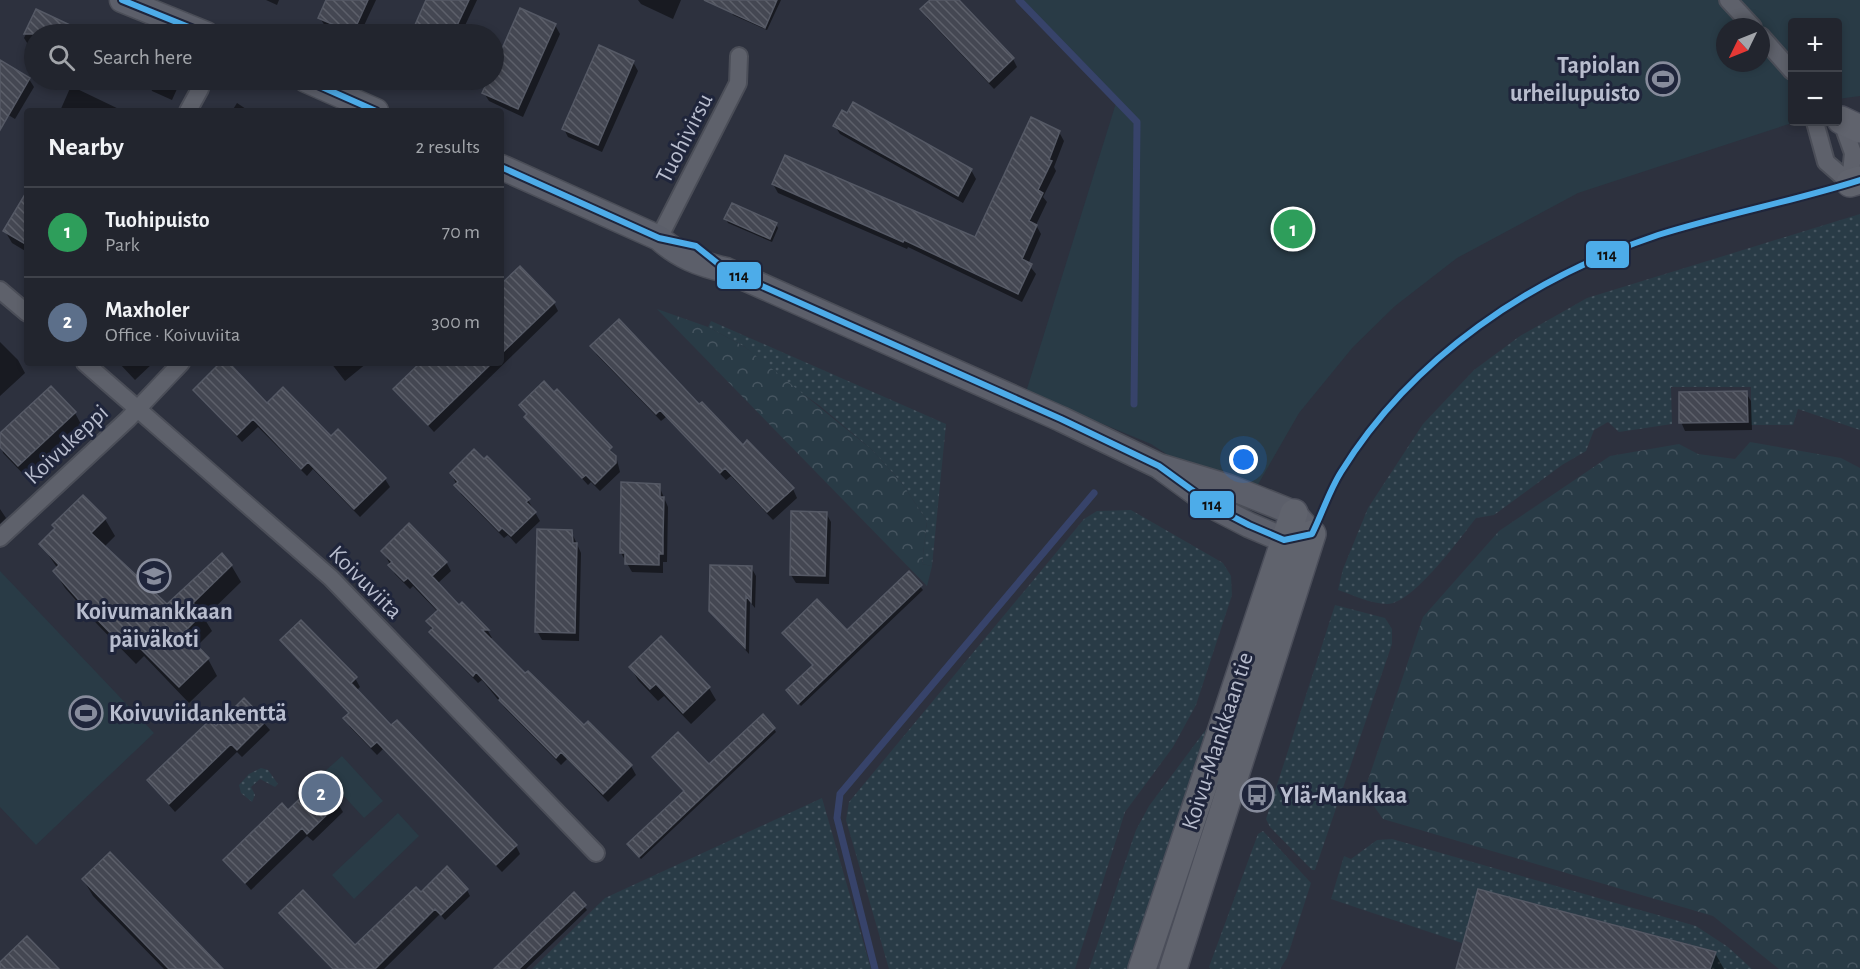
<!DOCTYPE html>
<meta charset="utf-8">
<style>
body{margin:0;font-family:"Alegreya Sans",sans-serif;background:#2e313a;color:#f1f3f6}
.controls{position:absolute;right:18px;top:18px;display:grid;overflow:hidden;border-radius:6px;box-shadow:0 3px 9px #0003}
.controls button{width:54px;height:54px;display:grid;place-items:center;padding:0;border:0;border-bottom:2px solid #3f424a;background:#22252e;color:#f1f3f6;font:30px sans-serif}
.compass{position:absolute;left:1716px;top:18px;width:54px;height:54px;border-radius:50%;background:#22252e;box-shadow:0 3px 9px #0003;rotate:227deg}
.you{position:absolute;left:1244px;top:460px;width:21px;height:21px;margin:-15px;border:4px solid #fff;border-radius:50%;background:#1a73e8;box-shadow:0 0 0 9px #1a73e833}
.badge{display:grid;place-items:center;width:39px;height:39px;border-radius:50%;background:#878c9c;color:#fff;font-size:20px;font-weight:700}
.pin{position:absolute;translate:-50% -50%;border:3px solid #fff;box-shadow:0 2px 6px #0006}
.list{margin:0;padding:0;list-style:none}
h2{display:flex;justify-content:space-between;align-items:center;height:78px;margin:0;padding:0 24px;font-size:26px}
h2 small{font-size:20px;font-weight:400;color:#a2a5aa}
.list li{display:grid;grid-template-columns:39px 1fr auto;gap:18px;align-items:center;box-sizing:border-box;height:90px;padding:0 24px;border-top:2px solid #3f424a}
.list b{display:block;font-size:22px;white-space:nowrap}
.list p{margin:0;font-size:20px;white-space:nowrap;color:#a2a5aa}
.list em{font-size:20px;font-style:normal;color:#a2a5aa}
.icon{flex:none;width:33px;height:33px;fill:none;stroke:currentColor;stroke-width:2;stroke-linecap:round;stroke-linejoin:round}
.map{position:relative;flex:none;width:1860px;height:969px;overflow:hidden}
.search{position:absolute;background:#22252e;box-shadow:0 3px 9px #0003;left:24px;top:24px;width:480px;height:66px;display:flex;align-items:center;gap:15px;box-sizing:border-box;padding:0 21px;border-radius:33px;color:#a2a5aa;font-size:22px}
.panel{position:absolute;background:#22252e;box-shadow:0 3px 9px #0003;left:24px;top:108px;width:480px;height:258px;border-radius:6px}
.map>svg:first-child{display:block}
</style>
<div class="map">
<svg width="1860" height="969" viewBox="0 0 1860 969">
<defs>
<pattern id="grass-dots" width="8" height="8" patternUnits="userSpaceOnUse" patternTransform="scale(1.5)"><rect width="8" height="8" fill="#293b46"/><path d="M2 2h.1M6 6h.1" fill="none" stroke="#465560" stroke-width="1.8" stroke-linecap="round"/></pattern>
<pattern id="forest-crowns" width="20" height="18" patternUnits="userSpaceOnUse" patternTransform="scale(1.5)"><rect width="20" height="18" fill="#293b46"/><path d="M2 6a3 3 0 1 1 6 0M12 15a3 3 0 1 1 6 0" fill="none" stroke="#465560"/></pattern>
<pattern id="building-back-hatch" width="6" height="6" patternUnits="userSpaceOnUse" patternTransform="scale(1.5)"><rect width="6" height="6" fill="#444752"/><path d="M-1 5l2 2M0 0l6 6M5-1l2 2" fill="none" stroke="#5d606a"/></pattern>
</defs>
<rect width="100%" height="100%" fill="#2d313e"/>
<path fill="url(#grass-dots)" d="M 1860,214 L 1860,430 L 1798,409 L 1793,425 L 1751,425 L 1751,387 L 1671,387 L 1672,424 L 1619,432 L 1608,422 L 1594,430 L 1586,451 L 1562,465 L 1494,515 L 1476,518 C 1461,537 1412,605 1387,604 C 1372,604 1353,595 1338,590 L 1343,569 L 1368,508 L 1423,424 L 1474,370 L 1520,336 L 1587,298 Z
M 711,321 L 946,424 L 932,566 L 922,564 L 927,521 L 901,482 L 871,449 L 820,406 L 786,382 L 745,347 L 708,327 Z
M 1131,510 L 1223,563 L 1231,576 L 1232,595 L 1196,705 L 1173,747 L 1125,812 L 1075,969 L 889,969 L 846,820 L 849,802 L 1084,519 L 1097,511 Z
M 1335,605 L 1385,618 L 1392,629 L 1392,644 L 1315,870 L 1312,870 L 1270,827 L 1266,819 Z
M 1207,728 L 1131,969 L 1089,969 L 1136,830 L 1149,806 Z
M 261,768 L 268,770 L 278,784 L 275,787 L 260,779 L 251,787 L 255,795 L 252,802 L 241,793 L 239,785 L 249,774 Z
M 822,798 L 871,969 L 532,969 L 605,898 Z
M 1263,831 L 1311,883 L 1287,958 L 1280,969 L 1211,969 L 1209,967 L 1258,834 Z
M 1392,839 L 1696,926 L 1728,947 L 1752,969 L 1710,969 L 1715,951 L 1479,889 L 1462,943 L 1331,899 L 1344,856 L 1351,859 L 1377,840 Z"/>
<path fill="url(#forest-crowns)" d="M 657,309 L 708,327 L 745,347 L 871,449 L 901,482 L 927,521 L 922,564 L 932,566 L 927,586 Z
M 1750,442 L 1841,458 L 1860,468 L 1860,969 L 1779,969 L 1713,916 L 1383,819 L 1364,792 L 1423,617 L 1499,531 L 1610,456 L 1679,444 L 1698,454 L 1735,459 Z"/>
<path fill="#293b46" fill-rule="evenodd" d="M 1022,0 L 1860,0 L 1860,96 L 1838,99 L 1838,22 L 1792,22 L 1792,106 L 1788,108 L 1792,123 L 1578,193 L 1457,258 L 1395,306 L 1353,347 L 1299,413 L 1256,488 L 1171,457 L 1151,444 L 1026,392 L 1116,103 ZM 1725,27 L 1761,27 L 1761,63 L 1725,63 Z
M 0,571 L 154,733 L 36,845 L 0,807 Z
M 342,756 L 383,801 L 364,818 L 323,773 Z
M 398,813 L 419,836 L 354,899 L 332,875 Z"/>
<path fill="#0007" d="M 266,0 L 279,0 L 277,5 Z
M 327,0 L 376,0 L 360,34 L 343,34 L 325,26 L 320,18 Z
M 428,0 L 477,0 L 461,34 L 413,34 Z
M 638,0 L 681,0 L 673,19 L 641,4 Z
M 736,0 L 781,0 L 767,30 L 733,15 L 731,11 Z
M 932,0 L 957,0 L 1013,59 L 1017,67 L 994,89 L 927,18 L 922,10 Z
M 520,10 L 555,25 L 560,34 L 523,117 L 489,101 L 484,93 L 489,80 L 494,80 L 494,70 Z
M 37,11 L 86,34 L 34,34 L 34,49 L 29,46 L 24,38 Z
M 633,62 L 638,71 L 602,152 L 568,137 L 564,129 Z
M 0,68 L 29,79 L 34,87 L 15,119 L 0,110 Z
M 148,80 L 181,80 L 172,100 L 152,91 Z
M 71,86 L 123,111 L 60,111 Z
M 237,103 L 249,111 L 232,111 Z
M 854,104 L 971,170 L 976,179 L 963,203 L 840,134 L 835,126 L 847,115 Z
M 1059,132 L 1064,141 L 1054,167 L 1056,171 L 1043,197 L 1047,202 L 1036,225 L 1041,234 L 1028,264 L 1036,274 L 1022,302 L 908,247 L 907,249 L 778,193 L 773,184 L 976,239 Z
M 27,201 L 27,252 L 12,243 L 5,231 Z
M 726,219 L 776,224 L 778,228 L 772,242 L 728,223 Z
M 501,286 L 554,303 L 558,311 L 434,432 L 395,389 L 422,363 L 501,363 Z
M 0,342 L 18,360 L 25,373 L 0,396 Z
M 592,347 L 699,406 L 793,489 L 797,498 L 773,520 L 731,476 L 726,480 L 666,417 L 661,421 L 597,355 Z
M 119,363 L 153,363 L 135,380 Z
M 222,363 L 227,363 L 267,405 L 331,438 L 385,479 L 390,487 L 360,517 L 313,469 L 307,476 L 258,427 L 242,442 L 194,390 Z
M 331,363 L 367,363 L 345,381 Z
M 51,388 L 75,413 L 82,426 L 27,478 L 3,453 L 0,436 Z
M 557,391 L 616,456 L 620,472 L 600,491 L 591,482 L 588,485 L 526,417 L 527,415 L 521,405 Z
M 1746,393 L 1751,401 L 1752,430 L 1685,431 L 1681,422 Z
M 451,473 L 528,500 L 540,521 L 516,544 L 508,535 L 504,538 L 461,494 Z
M 659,486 L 668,507 L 667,562 L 663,562 L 663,573 L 632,572 L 621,553 Z
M 0,509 L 6,518 L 0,524 Z
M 826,513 L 831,522 L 829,584 L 796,583 L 791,575 Z
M 105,519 L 115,536 L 104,547 L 167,606 L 231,565 L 241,582 L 204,618 L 212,631 L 196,647 L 208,659 L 217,676 L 189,703 L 144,656 L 136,664 L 97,624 L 65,588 L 55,572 L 58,569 L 41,544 Z
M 571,531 L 581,553 L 579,641 L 542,640 L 537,631 Z
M 383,551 L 446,562 L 451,571 L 437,584 L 459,607 L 462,604 L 488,631 L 492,638 L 488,638 L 525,676 L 584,727 L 588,723 L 631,766 L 636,775 L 608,802 L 567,759 L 561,765 L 505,708 L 482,680 L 478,683 L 436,640 L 428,621 L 438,612 L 413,586 L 410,589 L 395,574 Z
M 751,567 L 756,576 L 755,608 L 750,602 L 749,654 L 710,611 Z
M 909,573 L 923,590 L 801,706 L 787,691 L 814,666 L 784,633 L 847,632 Z
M 282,641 L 355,678 L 360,687 L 356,691 L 516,846 L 520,854 L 502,872 L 383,749 L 377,755 L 350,727 L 345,718 L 349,714 Z
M 631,668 L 709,688 L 716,700 L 691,724 L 664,696 L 658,701 L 638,680 Z
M 244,700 L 270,730 L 242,757 L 237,752 L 175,812 L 148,781 L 216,728 Z
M 774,729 L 776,732 L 641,859 L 631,848 L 685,792 L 653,757 L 709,767 Z
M 338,804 L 343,812 L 313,841 L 307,836 L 251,890 L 225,860 L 288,812 Z
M 83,879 L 221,969 L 164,969 L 93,896 Z
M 467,890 L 470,896 L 445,920 L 440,914 L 384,969 L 332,969 L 281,913 L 355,947 L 420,894 Z
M 574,895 L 587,910 L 526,969 L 495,969 Z
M 1715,953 L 1724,969 L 1458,969 Z"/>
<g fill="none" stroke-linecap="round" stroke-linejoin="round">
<path stroke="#37436a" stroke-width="7" d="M 1019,0 L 1137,122 L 1134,404
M 875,969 L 837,818 L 840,794 L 1094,493"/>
</g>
<path fill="url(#building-back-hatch)" stroke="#555965" stroke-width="1.5" d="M 326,0 L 368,0 L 353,33 L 318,18 Z
M 426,0 L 469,0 L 453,34 L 411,34 Z
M 704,0 L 777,0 L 765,28 Z
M 930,0 L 959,0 L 1014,58 L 989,82 L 920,9 Z
M 520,8 L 556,24 L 518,109 L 482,93 L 488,80 L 494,80 L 494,67 Z
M 36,9 L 89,34 L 24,34 Z
M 599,45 L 634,61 L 598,145 L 562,129 Z
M 0,60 L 30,78 L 0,130 Z
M 853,102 L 972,169 L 958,196 L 833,126 L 842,110 L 847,113 Z
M 1031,117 L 1060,131 L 1049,160 L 1052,161 L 1038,190 L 1043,193 L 1029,221 L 1037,225 L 1022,259 L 1032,264 L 1018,294 L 904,240 L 903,242 L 772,184 L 785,155 L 975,237 Z
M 27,191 L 27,245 L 3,231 Z
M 732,203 L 777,223 L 770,239 L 724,219 Z
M 520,266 L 555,302 L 501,354 L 501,284 Z
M 619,319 L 699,404 L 702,402 L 743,445 L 747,440 L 794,488 L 767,512 L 725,468 L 720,473 L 660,410 L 656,414 L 590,346 Z
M 220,363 L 229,363 L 267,403 L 283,387 L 331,436 L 338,429 L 386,478 L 354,509 L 308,462 L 301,469 L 253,419 L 237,435 L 193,390 Z
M 420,363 L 492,363 L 428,425 L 393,389 Z
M 544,381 L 554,392 L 557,389 L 612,447 L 609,450 L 616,456 L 616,463 L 595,484 L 586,475 L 582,478 L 524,417 L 527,414 L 519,405 Z
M 51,386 L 76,412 L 18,466 L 0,447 L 0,433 Z
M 1747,391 L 1748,422 L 1679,423 L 1679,392 Z
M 474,449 L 484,459 L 487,456 L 530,499 L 526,502 L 536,512 L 511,536 L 502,528 L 499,531 L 454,485 L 458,482 L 450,473 Z
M 621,482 L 660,484 L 660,497 L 664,497 L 663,537 L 663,554 L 659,554 L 659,565 L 625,564 L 625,553 L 620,553 Z
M 83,495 L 106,518 L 91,533 L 167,604 L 222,553 L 232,565 L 193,603 L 203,613 L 184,632 L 209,658 L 179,687 L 133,641 L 125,648 L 85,607 L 53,571 L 59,565 L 39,544 L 55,528 L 52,525 Z
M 791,511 L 827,512 L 825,576 L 790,575 Z
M 409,523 L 447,562 L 432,576 L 459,605 L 462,602 L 489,630 L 482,630 L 525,673 L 528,671 L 584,725 L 588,721 L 632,765 L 603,794 L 561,752 L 556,758 L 499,700 L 500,698 L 476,672 L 473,676 L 429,632 L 433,628 L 426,621 L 438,610 L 408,578 L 404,581 L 388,565 L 392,562 L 381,551 Z
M 537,529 L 572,530 L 573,543 L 577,543 L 575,633 L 535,632 Z
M 710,565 L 752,566 L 751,602 L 746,596 L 745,648 L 709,611 Z
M 909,571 L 922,585 L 798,704 L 786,690 L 813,665 L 782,633 L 817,599 L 847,630 Z
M 301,620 L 357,677 L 351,683 L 391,725 L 397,720 L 517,845 L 496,865 L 377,742 L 371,747 L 343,718 L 349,713 L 280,640 Z
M 661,636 L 710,687 L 683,713 L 656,684 L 650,689 L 629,667 Z
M 244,698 L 266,721 L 237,750 L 231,744 L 169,804 L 147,780 L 210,720 L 216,726 Z
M 763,714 L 775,728 L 639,857 L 627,844 L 684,791 L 652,757 L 678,732 L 709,764 Z
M 318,781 L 339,803 L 307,834 L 302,828 L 245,883 L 223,860 L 282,803 L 288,810 Z
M 110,852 L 223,969 L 169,969 L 82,879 Z
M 447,866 L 468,889 L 441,915 L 435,909 L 375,969 L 333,969 L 279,913 L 303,890 L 355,945 L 416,887 L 421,892 Z
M 1478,889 L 1716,952 L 1710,969 L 1456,969 Z
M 574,892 L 586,905 L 519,969 L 494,969 Z
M 27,936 L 59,969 L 0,969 L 0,962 Z"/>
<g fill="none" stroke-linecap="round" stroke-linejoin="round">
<g stroke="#4b4e58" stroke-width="20">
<path id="minor" d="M 1728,0 L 1753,27
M 1761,36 L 1792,71
M 188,111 L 200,89
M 1840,117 L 1853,153 L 1850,183
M 1815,122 L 1826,162 L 1850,183
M 659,238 L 738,83 L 739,56
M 0,290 L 27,313
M 85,363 L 331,578 L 596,853
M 0,538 L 128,419 L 181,363"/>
</g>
<g stroke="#4b4e58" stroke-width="27">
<path id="secondary" d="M 122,0 L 206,34
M 306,80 L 376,111
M 501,167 L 659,238 C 679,256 699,264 726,270 L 1061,419 L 1159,466 L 1229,487 L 1294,513 L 1312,534 L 1284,540 L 1249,525 L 1218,509 L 1159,466"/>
</g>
<g stroke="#4b4e5a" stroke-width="30">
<path id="primary" d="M 1841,120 L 1860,129
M 1850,183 L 1860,180
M 1142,969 L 1294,513
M 1173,969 L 1312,534"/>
</g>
<use href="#minor" stroke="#5e616b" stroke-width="16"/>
<use href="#secondary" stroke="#5c5f6a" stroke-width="24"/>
<use href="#primary" stroke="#60636d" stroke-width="27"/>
<g stroke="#1f253b" stroke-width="10">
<path id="bus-1" d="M 122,0 L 206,34
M 306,80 L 376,111
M 501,167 L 659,238 L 696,246 L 726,270 L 1061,419 L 1159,466 L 1218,509 L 1249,525 L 1284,540 L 1312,534 C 1322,514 1329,491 1341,472 C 1412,357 1532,277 1658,235 C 1725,214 1794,201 1860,180"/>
</g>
<use href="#bus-1" stroke="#4dace9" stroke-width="6"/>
</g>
<defs>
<g id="stadium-ring" transform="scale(1.725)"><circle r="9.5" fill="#1f253b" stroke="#878c9c" stroke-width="1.5"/><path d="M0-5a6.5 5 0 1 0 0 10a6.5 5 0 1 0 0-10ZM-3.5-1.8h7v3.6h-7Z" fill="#878c9c"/></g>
<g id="school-ring" transform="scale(1.725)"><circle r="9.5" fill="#1f253b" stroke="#878c9c" stroke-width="1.5"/><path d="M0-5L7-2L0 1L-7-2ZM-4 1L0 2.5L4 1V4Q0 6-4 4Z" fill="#878c9c"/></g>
<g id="bus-ring" transform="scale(1.725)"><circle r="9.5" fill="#1f253b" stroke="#878c9c" stroke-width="1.5"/><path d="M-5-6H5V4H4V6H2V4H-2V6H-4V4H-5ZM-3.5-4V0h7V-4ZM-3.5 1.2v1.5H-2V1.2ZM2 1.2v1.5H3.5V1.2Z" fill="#878c9c"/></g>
</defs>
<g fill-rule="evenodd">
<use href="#stadium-ring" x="1663" y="79"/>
<use href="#school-ring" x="154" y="576"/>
<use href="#stadium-ring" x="86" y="713"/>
<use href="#bus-ring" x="1257" y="795"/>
</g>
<g text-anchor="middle" stroke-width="6" stroke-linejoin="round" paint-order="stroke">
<g font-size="24" font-weight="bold" fill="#b8bdce" stroke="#1f253b" text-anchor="start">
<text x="1640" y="73" text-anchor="end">Tapiolan<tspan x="1640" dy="28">urheilupuisto</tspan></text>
<text x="154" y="619" text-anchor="middle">Koivumankkaan<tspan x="154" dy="28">päiväkoti</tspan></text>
<text x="109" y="721">Koivuviidankenttä</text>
<text x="1280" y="803">Ylä-Mankkaa</text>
</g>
<g font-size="24" fill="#b8bdce" stroke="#1f253b">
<text transform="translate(684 138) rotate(-63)" y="8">Tuohivirsu</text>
<text transform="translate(66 444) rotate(-43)" y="8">Koivukeppi</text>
<text transform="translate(366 582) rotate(45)" y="8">Koivuviita</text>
<text transform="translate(1217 741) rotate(-72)" y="8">Koivu-Mankkaan tie</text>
</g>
</g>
<g stroke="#1f253b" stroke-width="2">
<rect x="1585" y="240" width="45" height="29" rx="6" fill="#4dace9"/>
<rect x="716" y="261" width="46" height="29" rx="6" fill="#4dace9"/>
<rect x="1189" y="490" width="46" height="29" rx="6" fill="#4dace9"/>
</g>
<g font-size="16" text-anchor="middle" font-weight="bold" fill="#111">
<text x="1607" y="260">114</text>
<text x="739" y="281">114</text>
<text x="1212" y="510">114</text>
</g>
</svg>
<div class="controls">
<button>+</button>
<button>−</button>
</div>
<svg class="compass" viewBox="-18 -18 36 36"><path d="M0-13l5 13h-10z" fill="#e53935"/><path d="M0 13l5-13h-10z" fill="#a2a5aa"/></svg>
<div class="you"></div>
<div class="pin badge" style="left:1293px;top:229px;background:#2e9e5b">1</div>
<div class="pin badge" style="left:321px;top:793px;background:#5c6f8a">2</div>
<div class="search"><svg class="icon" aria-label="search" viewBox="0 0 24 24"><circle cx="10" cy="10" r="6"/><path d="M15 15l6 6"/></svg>Search here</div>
<section class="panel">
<h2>Nearby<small>2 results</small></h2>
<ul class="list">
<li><span class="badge" style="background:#2e9e5b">1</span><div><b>Tuohipuisto</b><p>Park</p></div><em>70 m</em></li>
<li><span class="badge" style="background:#5c6f8a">2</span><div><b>Maxholer</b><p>Office · Koivuviita</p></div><em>300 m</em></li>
</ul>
</section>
</div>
